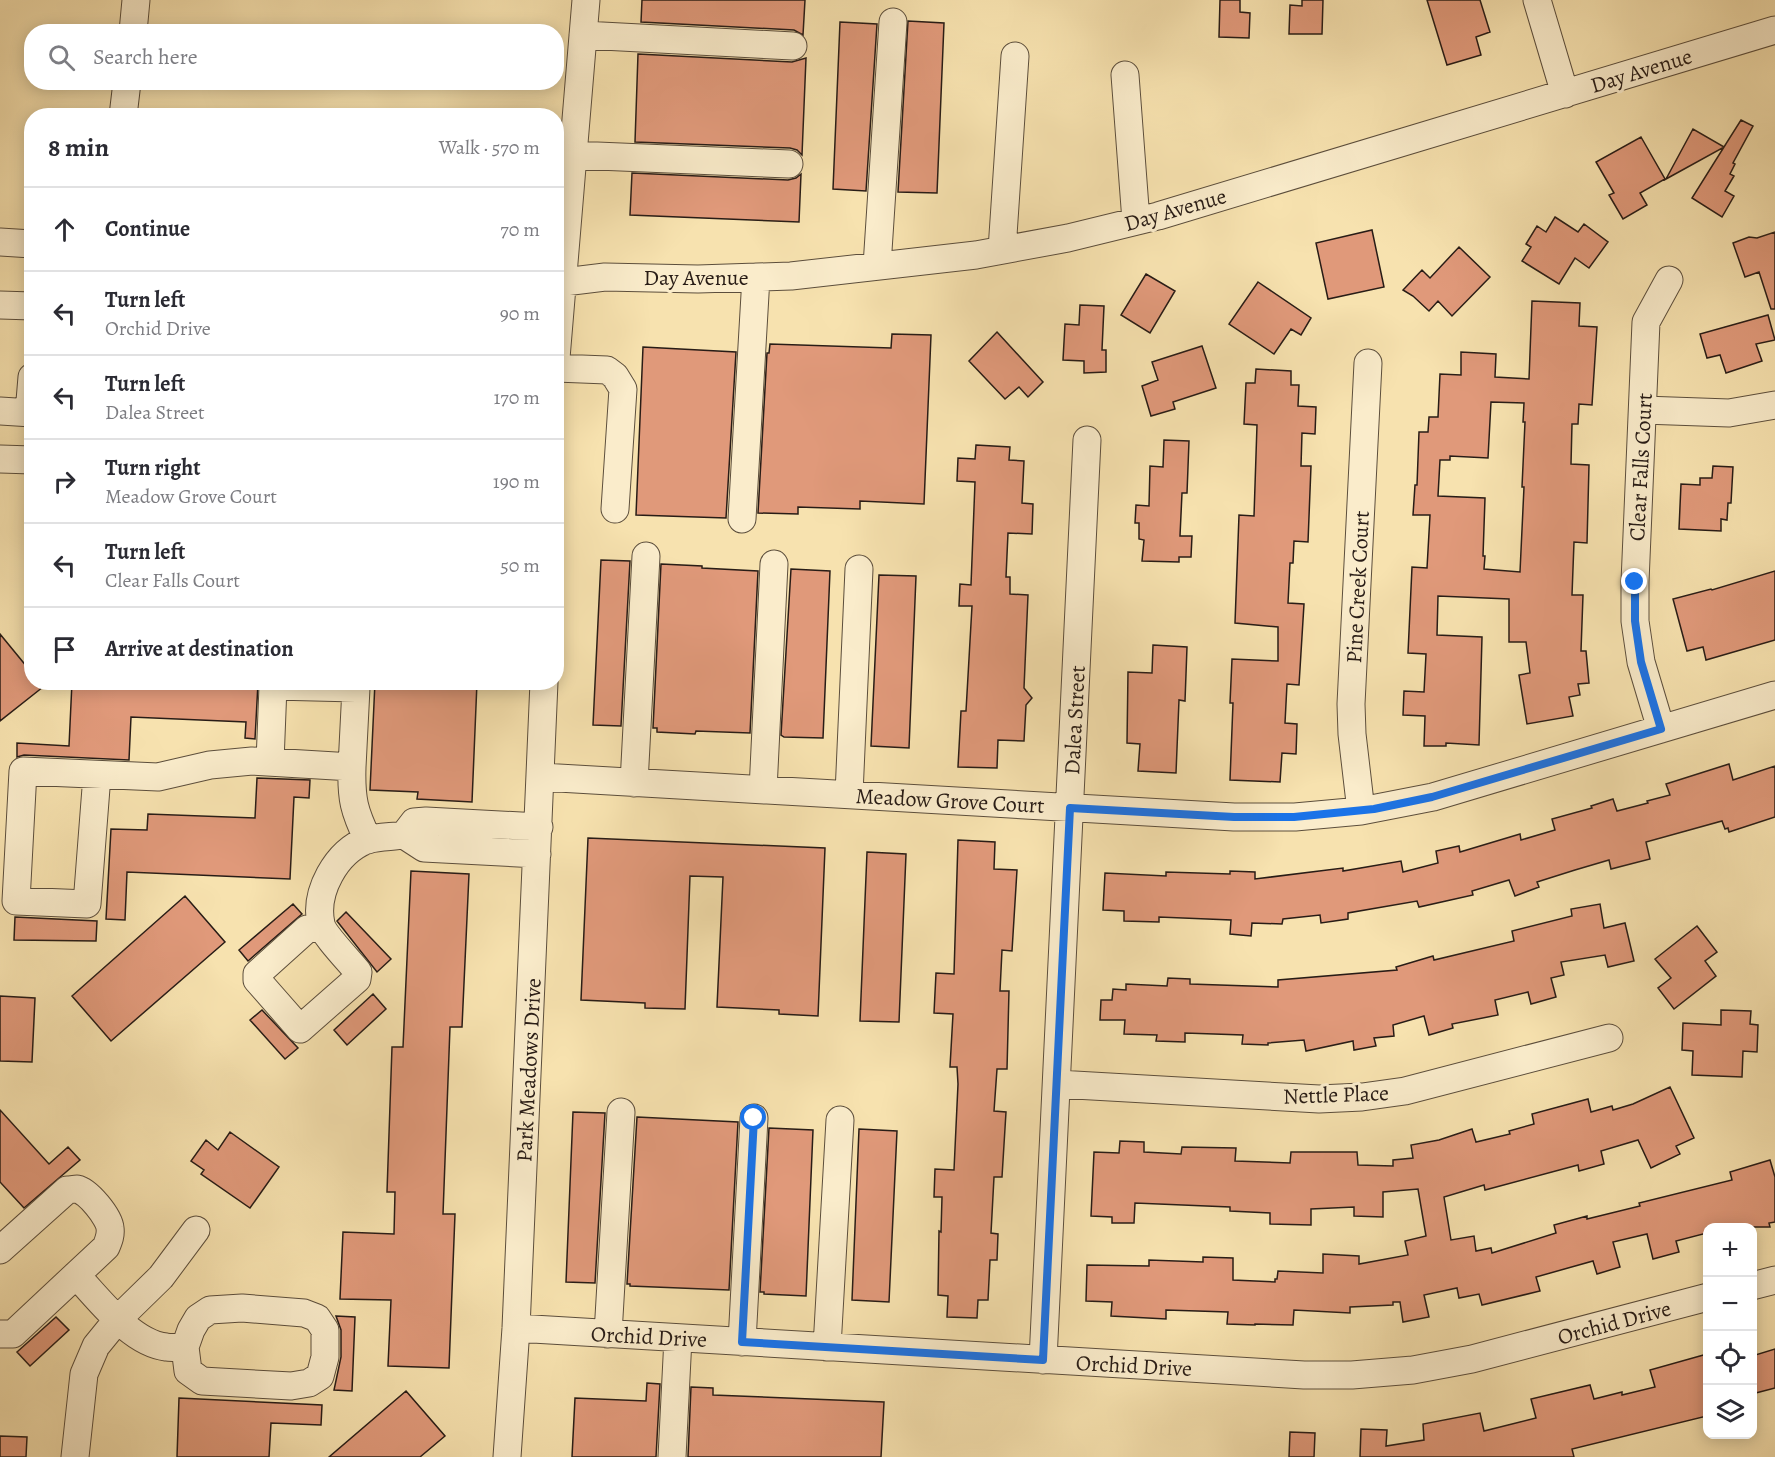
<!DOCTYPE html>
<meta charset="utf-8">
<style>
body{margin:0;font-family:Alegreya,serif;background:#f2f2f3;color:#2b2b33}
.controls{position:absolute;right:18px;bottom:18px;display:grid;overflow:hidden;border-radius:12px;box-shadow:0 3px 15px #0003}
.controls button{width:54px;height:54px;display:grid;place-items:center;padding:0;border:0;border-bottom:2px solid #e1e1e2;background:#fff;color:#2b2b33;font:30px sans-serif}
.stop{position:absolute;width:18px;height:18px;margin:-14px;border:4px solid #1a73e8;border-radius:50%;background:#fff}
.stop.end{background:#1a73e8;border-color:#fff;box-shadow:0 2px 6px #0008}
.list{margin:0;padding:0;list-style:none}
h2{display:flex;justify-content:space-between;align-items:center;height:78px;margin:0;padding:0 24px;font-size:26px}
h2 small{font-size:20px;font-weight:400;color:#7c7c81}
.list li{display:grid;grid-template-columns:39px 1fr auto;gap:18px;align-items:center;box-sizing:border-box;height:84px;padding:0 24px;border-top:2px solid #e1e1e2}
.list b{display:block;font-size:22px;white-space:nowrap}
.list p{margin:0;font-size:20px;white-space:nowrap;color:#7c7c81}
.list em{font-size:20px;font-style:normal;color:#7c7c81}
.icon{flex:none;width:33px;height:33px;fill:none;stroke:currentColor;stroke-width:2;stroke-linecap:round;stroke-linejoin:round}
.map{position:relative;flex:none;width:1775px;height:1457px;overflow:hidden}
.search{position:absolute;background:#fff;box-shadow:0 3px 15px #0003;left:24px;top:24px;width:540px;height:66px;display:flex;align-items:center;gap:15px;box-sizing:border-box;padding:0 21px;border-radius:24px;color:#7c7c81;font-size:22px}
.panel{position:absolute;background:#fff;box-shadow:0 3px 15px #0003;left:24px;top:108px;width:540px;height:582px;border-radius:24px}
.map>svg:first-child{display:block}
</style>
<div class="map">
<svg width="1775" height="1457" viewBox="0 0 1775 1457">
<rect width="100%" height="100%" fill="#f7e2af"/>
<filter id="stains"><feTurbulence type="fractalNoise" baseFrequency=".00333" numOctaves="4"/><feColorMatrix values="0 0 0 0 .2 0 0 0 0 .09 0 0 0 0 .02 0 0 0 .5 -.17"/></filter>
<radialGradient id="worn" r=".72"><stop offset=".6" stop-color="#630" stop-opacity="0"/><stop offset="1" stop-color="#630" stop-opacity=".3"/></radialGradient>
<path fill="#e0997a" stroke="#281c16" stroke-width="1.5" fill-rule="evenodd" d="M 642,0 L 805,0 L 803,35 L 794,30 L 641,22 Z
M 1220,0 L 1240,0 L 1240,12 L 1250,13 L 1249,38 L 1219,37 Z
M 1302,0 L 1323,0 L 1322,34 L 1289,34 L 1290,5 L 1302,6 Z
M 1427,0 L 1480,0 L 1490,32 L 1476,37 L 1481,55 L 1447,65 Z
M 908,21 L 944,23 L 937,193 L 898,192 Z
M 840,22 L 877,24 L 866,191 L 833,189 Z
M 638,54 L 792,62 L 806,58 L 802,155 L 797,150 L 790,148 L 635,142 Z
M 1741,120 L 1753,126 L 1733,163 L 1735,164 L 1730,174 L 1734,176 L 1725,191 L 1734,196 L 1722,217 L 1692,198 L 1724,147 L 1666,179 L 1693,129 L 1724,147 Z
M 1641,137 L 1665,179 L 1640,193 L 1647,205 L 1623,219 L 1609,195 L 1614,193 L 1596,162 Z
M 632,173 L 788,180 L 796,178 L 801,174 L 799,222 L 630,215 Z
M 1555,217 L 1578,232 L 1584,224 L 1608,242 L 1589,268 L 1575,258 L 1559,284 L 1522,261 L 1531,247 L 1526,244 L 1537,226 L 1546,232 Z
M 1372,230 L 1384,287 L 1328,299 L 1316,243 Z
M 1775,232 L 1775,309 L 1771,309 L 1759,272 L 1745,277 L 1733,243 L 1749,237 L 1757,238 Z
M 1459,247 L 1490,277 L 1452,316 L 1438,301 L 1429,311 L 1413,296 L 1403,290 L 1422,270 L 1430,278 Z
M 1146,274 L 1175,291 L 1150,333 L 1121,315 Z
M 1258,282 L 1311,318 L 1301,335 L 1291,329 L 1274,354 L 1229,324 Z
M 1532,301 L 1580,303 L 1579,326 L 1597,327 L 1592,405 L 1579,404 L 1578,424 L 1572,424 L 1571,464 L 1589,465 L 1587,543 L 1574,542 L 1572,595 L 1583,595 L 1581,651 L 1586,651 L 1589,683 L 1578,684 L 1580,695 L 1569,697 L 1573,716 L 1527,724 L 1519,675 L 1530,673 L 1526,642 L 1509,642 L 1509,599 L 1438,596 L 1437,635 L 1482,637 L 1479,745 L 1446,743 L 1446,746 L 1424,746 L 1425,716 L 1403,715 L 1404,691 L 1424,692 L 1426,654 L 1408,653 L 1412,567 L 1427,568 L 1430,515 L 1413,515 L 1415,485 L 1417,485 L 1419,432 L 1428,432 L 1429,417 L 1438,417 L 1440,374 L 1461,375 L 1461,352 L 1496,354 L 1495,377 L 1529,379 ZM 1491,402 L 1524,403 L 1523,422 L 1525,422 L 1522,487 L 1524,487 L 1520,572 L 1484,569 L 1485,556 L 1483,556 L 1485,498 L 1438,496 L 1440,460 L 1450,460 L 1450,456 L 1488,458 Z
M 1080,305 L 1104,306 L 1102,350 L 1106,350 L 1106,372 L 1084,373 L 1084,361 L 1063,360 L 1065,324 L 1079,325 Z
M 1768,315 L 1775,340 L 1756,344 L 1762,361 L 1726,373 L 1720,355 L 1707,358 L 1700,334 Z
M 997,332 L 1043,382 L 1028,397 L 1019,387 L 1005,399 L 969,361 Z
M 892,334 L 931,335 L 924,504 L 860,501 L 860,509 L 798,507 L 798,514 L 758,513 L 767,353 L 769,353 L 770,344 L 891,348 Z
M 1202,346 L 1216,388 L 1173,402 L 1175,409 L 1151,416 L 1142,386 L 1158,380 L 1152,362 Z
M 643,347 L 736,352 L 726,518 L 636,515 Z
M 1256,369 L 1291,371 L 1291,385 L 1299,385 L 1298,406 L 1316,407 L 1315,434 L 1302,433 L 1301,466 L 1311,466 L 1308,542 L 1294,541 L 1293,563 L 1290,563 L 1288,603 L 1304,604 L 1299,685 L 1287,684 L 1285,723 L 1297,724 L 1296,754 L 1282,753 L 1280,782 L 1230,780 L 1233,703 L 1230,703 L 1232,659 L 1278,661 L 1278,627 L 1235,623 L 1239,515 L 1254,516 L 1257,425 L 1244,424 L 1246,383 L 1255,383 Z
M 1164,440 L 1189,441 L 1187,493 L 1182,493 L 1180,536 L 1192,536 L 1191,557 L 1179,557 L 1179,562 L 1142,561 L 1144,540 L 1139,539 L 1139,523 L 1135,523 L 1136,505 L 1149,506 L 1150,466 L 1163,467 Z
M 976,445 L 1010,447 L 1009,460 L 1024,461 L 1022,503 L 1033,504 L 1032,534 L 1008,533 L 1006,577 L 1010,577 L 1010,594 L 1028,595 L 1024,688 L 1032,698 L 1026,705 L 1024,741 L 998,740 L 997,768 L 958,767 L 961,711 L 966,711 L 972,606 L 959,606 L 960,584 L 971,585 L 975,482 L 957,481 L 958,458 L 975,459 Z
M 1713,466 L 1733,467 L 1731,503 L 1728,503 L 1727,520 L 1721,519 L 1721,531 L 1679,529 L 1681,484 L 1700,485 L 1700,478 L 1712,478 Z
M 601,560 L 630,561 L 621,726 L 593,725 Z
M 661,564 L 702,566 L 702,568 L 758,571 L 750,733 L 696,731 L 695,734 L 657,732 L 657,728 L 653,728 Z
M 791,569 L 830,571 L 823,738 L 784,737 L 781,735 Z
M 1775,571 L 1775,640 L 1706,660 L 1703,647 L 1687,651 L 1673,599 L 1711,589 L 1712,590 Z
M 879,575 L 916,576 L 909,748 L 871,746 Z
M 0,634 L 32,673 L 32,682 L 39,682 L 43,687 L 0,721 Z
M 1153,645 L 1187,647 L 1185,701 L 1179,700 L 1176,773 L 1138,771 L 1140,744 L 1127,743 L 1128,672 L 1152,673 Z
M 72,682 L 258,683 L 255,739 L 245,738 L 246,722 L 131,717 L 129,760 L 24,755 L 17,757 L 17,743 L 69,746 Z
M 375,682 L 477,682 L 472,802 L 417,799 L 418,792 L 370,790 Z
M 1729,764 L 1733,780 L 1775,766 L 1775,817 L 1729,832 L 1728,828 L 1725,829 L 1722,821 L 1646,842 L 1650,859 L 1611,869 L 1609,860 L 1575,870 L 1537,882 L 1539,887 L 1515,896 L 1509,880 L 1472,891 L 1473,895 L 1419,907 L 1417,901 L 1348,913 L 1348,919 L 1321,923 L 1320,915 L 1283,919 L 1282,924 L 1252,923 L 1251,936 L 1230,934 L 1231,920 L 1159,917 L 1159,922 L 1124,921 L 1124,911 L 1103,910 L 1105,873 L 1166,876 L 1166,872 L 1230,874 L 1230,871 L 1255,872 L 1255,879 L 1343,868 L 1343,871 L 1401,861 L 1403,872 L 1438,863 L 1436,851 L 1459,846 L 1460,852 L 1520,834 L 1521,840 L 1555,830 L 1552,819 L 1592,808 L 1591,806 L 1613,799 L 1617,811 L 1648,803 L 1647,801 L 1670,795 L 1666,784 Z
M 257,778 L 310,780 L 309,798 L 294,797 L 290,879 L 127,872 L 125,920 L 106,919 L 111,829 L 147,830 L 148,814 L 255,818 Z
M 588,838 L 825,848 L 818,1016 L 779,1014 L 779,1010 L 717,1007 L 723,877 L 690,876 L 685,1009 L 645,1008 L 645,1003 L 581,1000 Z
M 958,840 L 995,842 L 994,869 L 1017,870 L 1012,951 L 1002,950 L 1000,991 L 1009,991 L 1007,1069 L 997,1069 L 994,1111 L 1006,1112 L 1002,1177 L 994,1177 L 991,1233 L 998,1234 L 997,1260 L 990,1260 L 988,1300 L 978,1300 L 977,1318 L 947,1317 L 948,1296 L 938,1295 L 939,1231 L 941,1232 L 942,1197 L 934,1197 L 935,1169 L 954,1170 L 958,1084 L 957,1067 L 950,1067 L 953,1014 L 934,1013 L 936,973 L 954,974 Z
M 867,852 L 906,854 L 899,1022 L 860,1021 Z
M 411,871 L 469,874 L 462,1027 L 450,1027 L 443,1214 L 455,1214 L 449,1368 L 388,1366 L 391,1300 L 340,1299 L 343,1232 L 394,1234 L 395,1192 L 387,1192 L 392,1047 L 403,1047 Z
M 185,896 L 225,942 L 111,1041 L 72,996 Z
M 293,904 L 302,914 L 248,961 L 239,950 Z
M 1600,904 L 1604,928 L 1625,923 L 1634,961 L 1608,967 L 1605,955 L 1561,962 L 1564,975 L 1551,978 L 1556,997 L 1531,1004 L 1528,992 L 1495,1000 L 1498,1015 L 1452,1024 L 1453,1028 L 1429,1035 L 1424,1016 L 1393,1025 L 1394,1036 L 1374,1038 L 1376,1046 L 1354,1050 L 1353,1041 L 1306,1051 L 1304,1040 L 1268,1043 L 1268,1045 L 1242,1044 L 1243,1035 L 1185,1033 L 1185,1042 L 1156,1041 L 1157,1035 L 1124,1034 L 1125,1020 L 1100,1020 L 1101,1000 L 1112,1000 L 1113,989 L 1126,990 L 1126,984 L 1167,986 L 1168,978 L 1190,979 L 1190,984 L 1278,987 L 1278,980 L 1397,970 L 1396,967 L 1433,956 L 1434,960 L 1514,941 L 1512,931 L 1572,916 L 1571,909 Z
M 346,912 L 391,959 L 377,972 L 337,921 Z
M 15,917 L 97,921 L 96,941 L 14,940 Z
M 1697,926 L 1717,952 L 1705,961 L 1716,976 L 1674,1009 L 1658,988 L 1671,978 L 1655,959 Z
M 373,994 L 386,1009 L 347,1045 L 334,1030 Z
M 0,996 L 35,998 L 32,1062 L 0,1061 Z
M 262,1010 L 298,1048 L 285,1059 L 250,1020 Z
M 1721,1010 L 1751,1011 L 1750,1024 L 1758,1025 L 1757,1052 L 1743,1051 L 1742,1077 L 1692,1075 L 1693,1051 L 1682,1050 L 1683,1023 L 1721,1025 Z
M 1670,1087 L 1694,1138 L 1676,1146 L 1680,1154 L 1651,1168 L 1638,1140 L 1601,1151 L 1604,1164 L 1579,1171 L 1578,1165 L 1485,1190 L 1484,1185 L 1444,1197 L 1451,1240 L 1474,1236 L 1476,1251 L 1491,1248 L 1492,1253 L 1556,1233 L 1554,1225 L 1587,1216 L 1587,1219 L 1640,1206 L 1639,1203 L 1732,1180 L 1730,1172 L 1770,1160 L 1775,1177 L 1775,1222 L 1769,1223 L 1770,1227 L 1707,1227 L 1707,1233 L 1676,1241 L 1679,1252 L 1653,1259 L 1647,1234 L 1613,1242 L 1620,1267 L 1597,1274 L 1593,1261 L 1536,1277 L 1540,1291 L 1482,1305 L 1479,1294 L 1459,1298 L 1457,1288 L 1424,1295 L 1429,1317 L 1403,1322 L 1400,1302 L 1393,1302 L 1393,1305 L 1350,1307 L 1350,1313 L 1294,1310 L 1293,1325 L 1255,1324 L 1255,1325 L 1227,1324 L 1228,1312 L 1166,1310 L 1166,1319 L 1111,1316 L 1112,1302 L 1086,1301 L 1087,1265 L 1149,1266 L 1149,1260 L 1203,1262 L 1203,1257 L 1233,1258 L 1233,1280 L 1275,1282 L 1275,1279 L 1277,1279 L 1278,1271 L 1323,1273 L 1323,1254 L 1359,1256 L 1359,1264 L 1408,1255 L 1405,1241 L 1426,1236 L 1418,1189 L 1383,1192 L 1383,1217 L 1354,1216 L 1354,1207 L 1311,1209 L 1311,1225 L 1270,1224 L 1270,1213 L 1230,1211 L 1230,1207 L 1135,1203 L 1134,1223 L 1112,1223 L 1112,1217 L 1091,1216 L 1094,1152 L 1119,1153 L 1120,1141 L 1144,1142 L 1144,1152 L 1181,1154 L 1182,1147 L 1236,1148 L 1235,1161 L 1290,1163 L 1291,1152 L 1357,1152 L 1358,1165 L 1393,1166 L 1393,1160 L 1413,1158 L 1411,1145 L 1439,1140 L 1472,1129 L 1476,1142 L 1510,1134 L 1509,1131 L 1534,1124 L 1532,1114 L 1588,1099 L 1591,1112 L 1612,1106 L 1613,1110 L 1633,1104 Z
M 0,1110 L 49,1164 L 68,1147 L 80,1160 L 24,1208 L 0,1182 Z
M 573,1112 L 605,1113 L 595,1283 L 566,1282 Z
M 637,1117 L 738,1122 L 729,1290 L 630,1286 L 630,1284 L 627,1284 Z
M 769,1128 L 813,1130 L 806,1296 L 764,1294 L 764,1292 L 760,1292 Z
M 859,1129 L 897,1131 L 889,1302 L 852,1300 Z
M 230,1132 L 279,1167 L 250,1208 L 201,1174 L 204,1170 L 191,1161 L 206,1140 L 218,1150 Z
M 336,1316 L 355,1317 L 352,1391 L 334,1390 L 341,1357 L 341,1330 Z
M 56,1317 L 69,1330 L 30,1366 L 17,1352 Z
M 1775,1349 L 1775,1388 L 1752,1394 L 1752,1356 Z
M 1707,1354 L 1707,1416 L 1572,1449 L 1574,1457 L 1360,1457 L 1361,1429 L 1387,1430 L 1386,1446 L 1424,1440 L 1423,1424 L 1480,1413 L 1484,1431 L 1536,1418 L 1531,1399 L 1590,1385 L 1594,1399 L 1622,1392 L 1622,1395 L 1655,1387 L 1650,1370 Z
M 647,1383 L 660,1384 L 656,1457 L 572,1457 L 575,1398 L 646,1401 Z
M 691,1387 L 713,1388 L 713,1395 L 884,1402 L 881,1457 L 688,1457 Z
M 406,1391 L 445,1436 L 420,1457 L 329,1457 Z
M 179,1398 L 322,1405 L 321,1425 L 271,1423 L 269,1457 L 177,1457 Z
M 1290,1432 L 1315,1433 L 1314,1457 L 1289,1457 Z
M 0,1436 L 27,1437 L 26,1457 L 0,1457 Z"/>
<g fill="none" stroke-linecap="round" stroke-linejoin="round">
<g stroke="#5c4e3c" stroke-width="29">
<path id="minor" d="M 1537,0 L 1565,94
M 133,32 L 136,0
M 583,35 L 793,46
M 1125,75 L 1136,221
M 123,116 L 127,82
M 573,155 L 789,164
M 0,242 L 32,244
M 1002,250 L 1015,56
M 877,266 L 893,22
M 556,283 L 605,277 L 698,279 L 791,276 L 976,255 L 1068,238 L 1158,216 L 1775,30
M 0,305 L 32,306
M 556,358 L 586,0
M 556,368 L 607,370 L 615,376 L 623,389 L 615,509
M 1643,410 L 1729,413 L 1775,405
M 0,411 L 32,413
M 29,413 L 32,377
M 0,459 L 32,460
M 742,519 L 756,277
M 1661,729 L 1641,662 L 1635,621 L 1635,582 L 1646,322 L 1669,280
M 270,762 L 273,686 L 356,688 L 352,767
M 97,775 L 87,904 L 16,901 L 23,771 L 158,777 L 210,765 L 252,761 L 352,767 C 351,799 354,811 368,840
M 541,777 L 1234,817 L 1295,817 L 1361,811 L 1433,797 L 1775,695
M 634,783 L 646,556
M 763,790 L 774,564
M 849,794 L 859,569
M 1361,811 L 1352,734 L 1351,704 L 1368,363
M 537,854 L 424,848 L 404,835 L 414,822 L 426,821 L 539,827
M 321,926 L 307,929 L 257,974 L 257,980 L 300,1029 L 357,979 L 358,972 C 351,963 323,934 321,924 C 314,892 336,852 367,840 C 378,836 392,837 404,835
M 1057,1084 L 1319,1099 L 1362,1097 L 1405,1091 L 1609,1038
M 0,1250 L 67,1190 C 70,1190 74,1189 77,1189 C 88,1191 109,1217 110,1228 C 111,1235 109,1240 106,1247 L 13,1334 L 0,1334
M 76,1275 C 99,1299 131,1343 166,1347 C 172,1348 179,1347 185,1347 L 191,1330 L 198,1318 L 210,1310 L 242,1308 L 304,1313 L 317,1318 L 325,1330 L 325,1357 L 320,1376 L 309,1383 L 291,1386 L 202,1381 L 188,1371 L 185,1347
M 1752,1286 L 1775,1280
M 516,1328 L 1304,1375 L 1352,1375 L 1413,1370 L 1472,1359 L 1708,1297
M 608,1334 L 621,1112
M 742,1342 L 754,1118
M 827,1347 L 840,1120
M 1043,1360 L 1087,440
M 75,1457 L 84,1374 L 96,1346 L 118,1319 L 161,1277 L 196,1230
M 507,1457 L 516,1328 L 544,682
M 672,1457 L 678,1338"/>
</g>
<use href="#minor" stroke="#faeccb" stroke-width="27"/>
</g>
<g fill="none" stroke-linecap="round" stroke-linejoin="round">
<path stroke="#1a73e8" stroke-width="8" d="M 754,1118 L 742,1342 L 1043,1360 L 1070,808 L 1234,817 L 1294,817 L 1374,809 L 1432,797 L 1661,729 L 1641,662 L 1635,621 L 1635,582"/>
</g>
<g text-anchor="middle" stroke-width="6" stroke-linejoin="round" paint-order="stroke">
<g font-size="22" fill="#281c16" stroke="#faeccb">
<text transform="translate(1641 70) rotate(-17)" y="8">Day Avenue</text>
<text transform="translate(1175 209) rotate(-16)" y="8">Day Avenue</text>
<text x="696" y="285">Day Avenue</text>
<text transform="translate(1640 467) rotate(-87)" y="8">Clear Falls Court</text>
<text transform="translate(1357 587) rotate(-87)" y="8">Pine Creek Court</text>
<text transform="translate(1074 720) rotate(-87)" y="8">Dalea Street</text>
<text transform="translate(950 800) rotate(3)" y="8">Meadow Grove Court</text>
<text transform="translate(528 1070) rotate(-87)" y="8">Park Meadows Drive</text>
<text transform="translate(1336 1094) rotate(-2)" y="8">Nettle Place</text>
<text transform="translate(1614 1322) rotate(-15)" y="8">Orchid Drive</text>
<text transform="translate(649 1336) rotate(3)" y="8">Orchid Drive</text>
<text transform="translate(1134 1365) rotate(3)" y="8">Orchid Drive</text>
</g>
</g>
<rect width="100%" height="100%" filter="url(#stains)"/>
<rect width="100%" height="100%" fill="url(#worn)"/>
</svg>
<div class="controls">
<button>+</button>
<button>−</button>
<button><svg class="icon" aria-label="locate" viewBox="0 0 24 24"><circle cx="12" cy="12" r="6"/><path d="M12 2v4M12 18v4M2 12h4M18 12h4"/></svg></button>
<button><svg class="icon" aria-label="layers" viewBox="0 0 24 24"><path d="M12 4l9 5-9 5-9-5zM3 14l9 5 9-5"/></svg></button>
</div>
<div class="stop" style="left:754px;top:1118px"></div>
<div class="stop end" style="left:1635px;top:582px"></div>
<div class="search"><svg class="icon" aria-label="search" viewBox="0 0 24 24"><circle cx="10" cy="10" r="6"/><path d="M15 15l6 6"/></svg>Search here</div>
<section class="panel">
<h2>8 min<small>Walk · 570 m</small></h2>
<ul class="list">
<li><svg class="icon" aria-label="ahead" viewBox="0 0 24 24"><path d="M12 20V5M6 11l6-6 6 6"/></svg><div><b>Continue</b></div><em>70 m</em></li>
<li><svg class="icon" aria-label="left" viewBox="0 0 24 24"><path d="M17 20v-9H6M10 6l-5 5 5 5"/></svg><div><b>Turn left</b><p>Orchid Drive</p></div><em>90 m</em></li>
<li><svg class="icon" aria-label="left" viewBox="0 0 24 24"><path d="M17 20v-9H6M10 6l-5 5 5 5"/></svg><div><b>Turn left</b><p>Dalea Street</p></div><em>170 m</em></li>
<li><svg class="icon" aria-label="right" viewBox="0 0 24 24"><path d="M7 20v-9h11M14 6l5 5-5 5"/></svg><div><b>Turn right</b><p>Meadow Grove Court</p></div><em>190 m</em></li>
<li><svg class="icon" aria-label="left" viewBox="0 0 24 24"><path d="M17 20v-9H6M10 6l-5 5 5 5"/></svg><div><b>Turn left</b><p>Clear Falls Court</p></div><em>50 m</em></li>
<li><svg class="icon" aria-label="arrive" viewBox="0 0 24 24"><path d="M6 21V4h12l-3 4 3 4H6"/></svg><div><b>Arrive at destination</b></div></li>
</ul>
</section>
</div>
